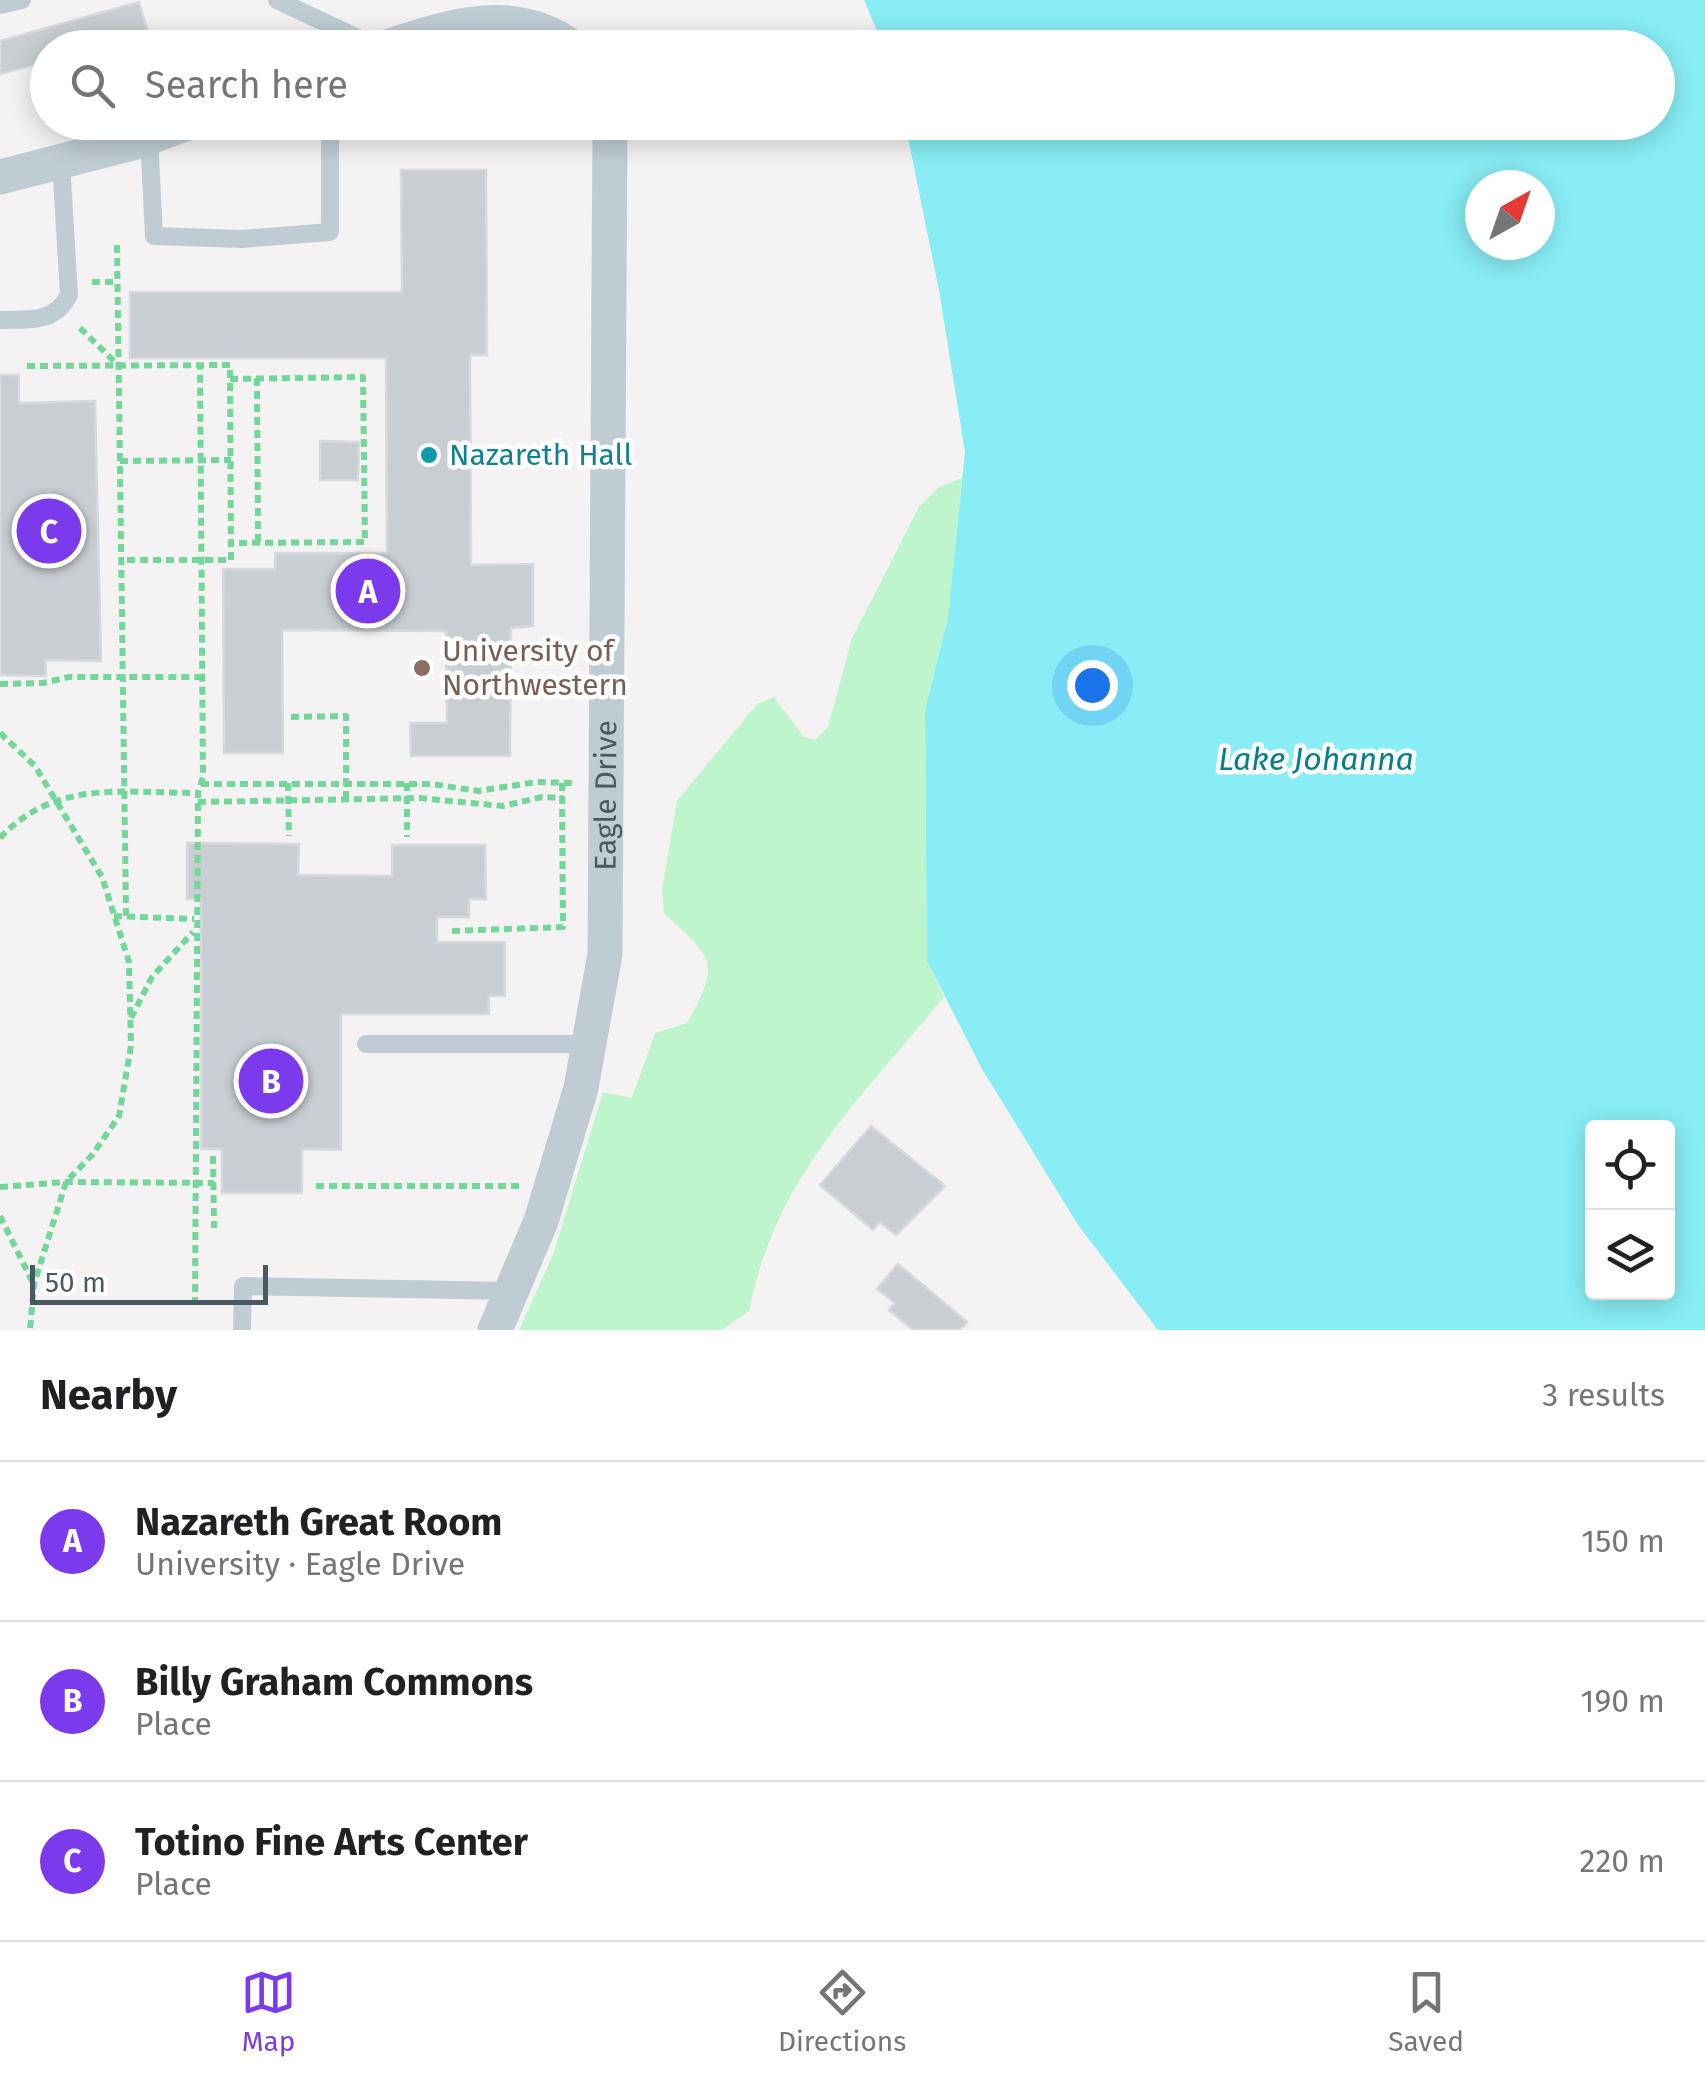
<!DOCTYPE html>
<meta charset="utf-8">
<style>
body{margin:0;font-family:"Fira Sans",sans-serif;background:#f6f6f6;color:#202124}
.controls{position:absolute;right:30px;bottom:30px;display:grid;overflow:hidden;border-radius:10px;box-shadow:0 5px 25px #0003}
.controls button{width:90px;height:90px;display:grid;place-items:center;padding:0;border:0;border-bottom:2px solid #e0e0e0;background:#fff;color:#202124;font:50px sans-serif}
.compass{position:absolute;left:1465px;top:170px;width:90px;height:90px;border-radius:50%;background:#fff;box-shadow:0 5px 25px #0003;rotate:40deg}
.scale{position:absolute;left:30px;bottom:25px;width:238px;box-sizing:border-box;padding-left:10px;border:5px solid #485962;border-top:0;font-size:28px;line-height:35px;white-space:nowrap;color:#485962;-webkit-text-stroke:8px #fff;paint-order:stroke}
.you{position:absolute;left:1092px;top:685px;width:35px;height:35px;margin:-25px;border:8px solid #fff;border-radius:50%;background:#1a73e8;box-shadow:0 0 0 15px #1a73e833}
.badge{display:grid;place-items:center;width:65px;height:65px;border-radius:50%;background:#7c3aed;color:#fff;font-size:32px;font-weight:700}
.pin{position:absolute;translate:-50% -50%;border:5px solid #fff;box-shadow:0 2px 10px #0006}
.list{margin:0;padding:0;list-style:none}
h2{display:flex;justify-content:space-between;align-items:center;height:130px;margin:0;padding:0 40px;font-size:42px}
h2 small{font-size:32px;font-weight:400;color:#757577}
.list li{display:grid;grid-template-columns:65px 1fr auto;gap:30px;align-items:center;box-sizing:border-box;height:160px;padding:0 40px;border-top:2px solid #e0e0e0}
.list b{display:block;font-size:38px;white-space:nowrap}
.list p{margin:0;font-size:32px;white-space:nowrap;color:#757577}
.list em{font-size:32px;font-style:normal;color:#757577}
.icon{flex:none;width:55px;height:55px;fill:none;stroke:currentColor;stroke-width:2;stroke-linecap:round;stroke-linejoin:round}
.map{position:relative;flex:none;width:1705px;height:1330px;overflow:hidden}
.search{position:absolute;background:#fff;box-shadow:0 5px 25px #0003;left:30px;right:30px;top:30px;height:110px;display:flex;align-items:center;gap:25px;box-sizing:border-box;padding:0 35px;border-radius:55px;color:#757577;font-size:38px}
.sheet{height:610px;background:#fff}
nav{display:flex;justify-content:space-around;align-items:center;box-sizing:border-box;height:140px;border-top:2px solid #e0e0e0;background:#fff;font-size:28px;color:#757577}
nav a{display:grid;justify-items:center;gap:5px}
nav .on{color:#7c3aed}
.map>svg:first-child{display:block}
</style>
<div class="map">
<svg width="1705" height="1330" viewBox="0 0 1705 1330">
<rect width="100%" height="100%" fill="#f5f2f3"/>
<path fill="#bef5cc" d="M 962,478 L 948,617 L 925,710 L 927,961 L 944,997 C 859,1101 776,1175 749,1311 L 722,1330 L 519,1330 L 553,1255 L 603,1092 L 632,1098 L 655,1033 L 687,1023 C 723,959 711,958 664,913 L 662,889 L 677,801 L 757,704 L 774,697 L 804,737 L 815,740 L 828,727 L 852,638 L 919,507 L 939,487 Z"/>
<path fill="#88edf5" fill-rule="evenodd" d="M 864,0 L 1705,0 L 1705,1330 L 1158,1330 L 1078,1225 L 982,1069 L 927,961 L 925,710 L 948,617 L 965,452 L 939,290 L 905,123 L 1658,122 L 1658,48 L 884,47 ZM 1480,185 L 1540,185 L 1540,245 L 1480,245 ZM 1592,1128 L 1668,1128 L 1668,1292 L 1592,1292 Z"/>
<path fill="#c9ced2" stroke="#d6d9de" stroke-width="2.5" d="M 139,2 L 148,33 L 95,48 L 48,48 L 48,61 L 0,74 L 0,41 Z
M 401,170 L 486,170 L 487,355 L 470,355 L 471,565 L 533,564 L 533,626 L 511,628 L 510,756 L 411,756 L 410,723 L 447,723 L 446,631 L 282,630 L 283,753 L 224,753 L 223,569 L 275,569 L 275,553 L 387,553 L 386,358 L 130,358 L 130,292 L 402,292 Z
M 0,375 L 19,375 L 19,403 L 95,401 L 101,661 L 45,660 L 46,676 L 0,675 Z
M 320,441 L 359,442 L 358,480 L 320,480 Z
M 187,843 L 299,844 L 298,875 L 392,876 L 392,845 L 485,845 L 486,899 L 469,899 L 469,917 L 437,917 L 437,942 L 505,942 L 505,996 L 489,996 L 489,1014 L 341,1014 L 341,1150 L 302,1149 L 302,1193 L 222,1193 L 222,1149 L 201,1149 L 201,899 L 187,899 Z
M 871,1126 L 945,1186 L 896,1235 L 880,1222 L 873,1230 L 820,1185 Z
M 898,1264 L 967,1322 L 960,1330 L 913,1330 L 889,1310 L 895,1303 L 877,1289 Z"/>
<g fill="none" stroke-linecap="round" stroke-linejoin="round">
<path stroke="#72d798" stroke-width="6" stroke-dasharray="8 5" stroke-linecap="butt" d="M 117,245 L 126,916
M 92,282 L 118,282
M 80,328 L 118,365
M 27,366 L 230,365 L 231,560 L 121,560
M 257,378 L 258,543
M 230,379 L 363,377 L 365,542 L 231,543
M 120,461 L 231,460
M 0,684 L 43,683 L 69,677 L 203,677
M 291,717 L 346,716 L 346,799
M 0,733 L 35,766 L 102,877 L 129,962 L 131,1046 L 119,1116 L 93,1154 L 66,1182 L 34,1284 L 30,1330
M 288,783 L 289,836
M 407,783 L 407,837
M 201,784 L 432,784 L 478,791 L 537,782 L 573,783
M 198,802 L 420,798 L 503,806 L 542,797 L 563,798
M 0,838 C 55,779 124,793 198,793
M 114,916 L 194,919
M 452,931 L 563,927 L 562,782
M 131,1018 L 152,977 L 193,932
M 213,1156 L 214,1228
M 316,1186 L 520,1186
M 0,1187 L 66,1182 L 214,1183
M 0,1216 L 33,1283
M 195,1305 L 198,793 L 203,777 L 200,366"/>
<path stroke="#bfccd3" stroke-width="18" d="M 277,0 L 379,48
M 0,5 L 22,0
M 149,137 L 154,236 L 242,239 L 330,232 L 330,122
M 0,320 C 29,319 54,324 69,295 L 61,162
M 366,1044 L 589,1044
M 242,1330 L 243,1286 L 511,1291"/>
<g stroke="#bfccd3" stroke-width="35">
<path d="M 384,48 C 448,27 514,3 573,48"/>
<path d="M 0,177 L 140,141 L 190,122"/>
<path id="s1" d="M 495,1330 L 541,1221 L 581,1088 L 605,954 L 610,122"/>
</g>
</g>
<circle fill="#0f9aa8" stroke="#fff" stroke-width="4" cx="429" cy="455" r="10"/>
<circle fill="#8d6e63" stroke="#fff" stroke-width="4" cx="422" cy="668" r="10"/>
<g text-anchor="middle" stroke-width="9" stroke-linejoin="round" paint-order="stroke">
<g font-size="30" fill="#0d838f" stroke="#fff" text-anchor="start">
<text x="449" y="465">Nazareth Hall</text>
</g>
<g font-size="30" fill="#785e54" stroke="#fff" text-anchor="start">
<text x="442" y="661">University of<tspan x="442" dy="34">Northwestern</tspan></text>
</g>
<g font-size="30" fill="#485962" stroke="#fff">
<text dy="10" stroke="none"><textPath href="#s1" startOffset="552">Eagle Drive</textPath></text>
</g>
<g font-size="32" font-style="italic" fill="#058089" stroke="#fff">
<text x="1316" y="770">Lake Johanna</text>
</g>
</g>
</svg>
<div class="controls">
<button><svg class="icon" aria-label="locate" viewBox="0 0 24 24"><circle cx="12" cy="12" r="6"/><path d="M12 2v4M12 18v4M2 12h4M18 12h4"/></svg></button>
<button><svg class="icon" aria-label="layers" viewBox="0 0 24 24"><path d="M12 4l9 5-9 5-9-5zM3 14l9 5 9-5"/></svg></button>
</div>
<svg class="compass" viewBox="-18 -18 36 36"><path d="M0-13l5 13h-10z" fill="#e53935"/><path d="M0 13l5-13h-10z" fill="#757577"/></svg>
<div class="scale">50 m</div>
<div class="you"></div>
<div class="pin badge" style="left:368px;top:591px">A</div>
<div class="pin badge" style="left:271px;top:1081px">B</div>
<div class="pin badge" style="left:49px;top:531px">C</div>
<div class="search"><svg class="icon" aria-label="search" viewBox="0 0 24 24"><circle cx="10" cy="10" r="6"/><path d="M15 15l6 6"/></svg>Search here</div>
</div>
<section class="sheet">
<h2>Nearby<small>3 results</small></h2>
<ul class="list">
<li><span class="badge">A</span><div><b>Nazareth Great Room</b><p>University · Eagle Drive</p></div><em>150 m</em></li>
<li><span class="badge">B</span><div><b>Billy Graham Commons</b><p>Place</p></div><em>190 m</em></li>
<li><span class="badge">C</span><div><b>Totino Fine Arts Center</b><p>Place</p></div><em>220 m</em></li>
</ul>
</section>
<nav>
<a class="on"><svg class="icon" aria-label="map" viewBox="0 0 24 24"><path d="M3 6l6-2 6 2 6-2v14l-6 2-6-2-6 2zM9 4v14M15 6v14"/></svg>Map</a>
<a><svg class="icon" aria-label="directions" viewBox="0 0 24 24"><path d="M12 3l9 9-9 9-9-9zM9 14v-3h6M13 9l2 2-2 2"/></svg>Directions</a>
<a><svg class="icon" aria-label="saved" viewBox="0 0 24 24"><path d="M7 4h10v16l-5-4-5 4z"/></svg>Saved</a>
</nav>
